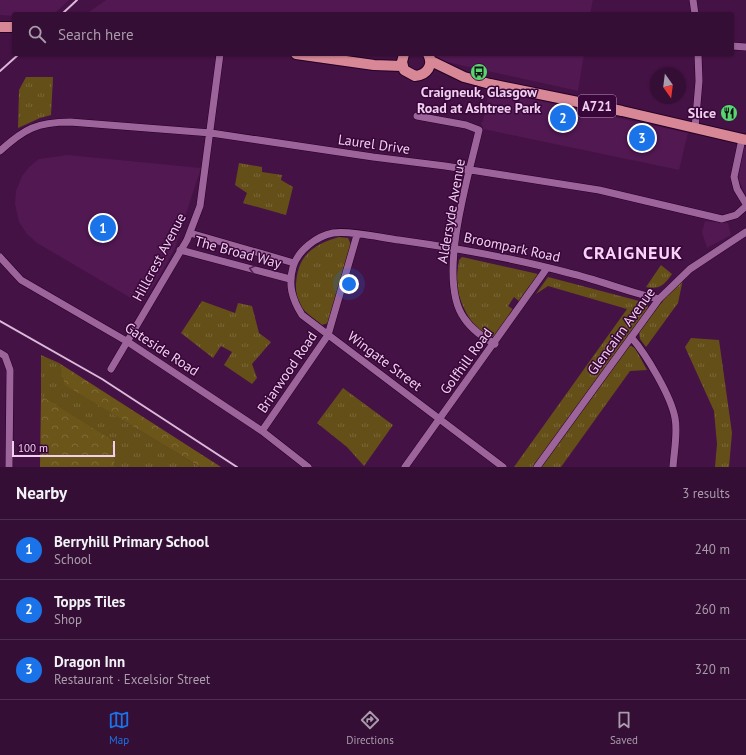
<!DOCTYPE html>
<meta charset="utf-8">
<style>
body{margin:0;font-family:"PT Sans",sans-serif;background:#3c173c;color:#f1f3f6}
.compass{position:absolute;left:650px;top:68px;width:36px;height:36px;border-radius:50%;background:#340e34;box-shadow:0 1px 3px #0004;rotate:166deg}
.scale{position:absolute;left:12px;bottom:10px;width:103px;box-sizing:border-box;padding-left:4px;border:2px solid #efd0ee;border-top:0;font-size:11px;line-height:14px;white-space:nowrap;color:#efd0ee;-webkit-text-stroke:3px #39063a;paint-order:stroke}
.you{position:absolute;left:349px;top:284px;width:14px;height:14px;margin:-10px;border:3px solid #fff;border-radius:50%;background:#1a73e8;box-shadow:0 0 0 6px #1a73e833}
.badge{display:grid;place-items:center;width:26px;height:26px;border-radius:50%;background:#1a73e8;color:#fff;font-size:13px;font-weight:700}
.pin{position:absolute;translate:-50% -50%;border:2px solid #fff;box-shadow:0 1px 4px #0006}
.list{margin:0;padding:0;list-style:none}
h2{display:flex;justify-content:space-between;align-items:center;height:52px;margin:0;padding:0 16px;font-size:17px}
h2 small{font-size:13px;font-weight:400;color:#a99cac}
.list li{display:grid;grid-template-columns:26px 1fr auto;gap:12px;align-items:center;box-sizing:border-box;height:60px;padding:0 16px;border-top:1px solid #4e2e4f}
.list b{display:block;font-size:15px;white-space:nowrap}
.list p{margin:0;font-size:13px;white-space:nowrap;color:#a99cac}
.list em{font-size:13px;font-style:normal;color:#a99cac}
.icon{flex:none;width:22px;height:22px;fill:none;stroke:currentColor;stroke-width:2;stroke-linecap:round;stroke-linejoin:round}
.map{position:relative;flex:none;width:746px;height:467px;overflow:hidden}
.search{position:absolute;background:#340e34;box-shadow:0 1px 3px #0004;left:12px;right:12px;top:12px;height:44px;display:flex;align-items:center;gap:10px;box-sizing:border-box;padding:0 14px;border-radius:4px;color:#a99cac;font-size:15px}
.sheet{height:232px;background:#340e34}
nav{display:flex;justify-content:space-around;align-items:center;box-sizing:border-box;height:56px;border-top:1px solid #4e2e4f;background:#340e34;font-size:11px;color:#a99cac}
nav a{display:grid;justify-items:center;gap:2px}
nav .on{color:#1a73e8}
.map>svg:first-child{display:block}
</style>
<div class="map">
<svg width="746" height="467" viewBox="0 0 746 467">
<defs>
<pattern id="grass-tufts" width="24" height="20" patternUnits="userSpaceOnUse"><rect width="24" height="20" fill="#644f18"/><path d="M3 7l-1-3M5 7V3M7 7l1-3M15 17l-1-3M17 17v-4M19 17l1-3" fill="none" stroke="#7a673a"/></pattern>
<pattern id="forest-crowns" width="20" height="18" patternUnits="userSpaceOnUse"><rect width="20" height="18" fill="#6b5519"/><path d="M2 6a3 3 0 1 1 6 0M12 15a3 3 0 1 1 6 0" fill="none" stroke="#806c3b"/></pattern>
</defs>
<rect width="100%" height="100%" fill="#451245"/>
<path fill="#511851" d="M 0,0 L 69,0 L 54,14 L 14,14 L 14,16 L 0,15 Z
M 106,0 L 593,0 L 590,14 L 86,14 Z
M 411,54 L 584,54 L 578,91 Z
M 489,90 L 688,133 L 679,170 L 483,129 L 481,123 L 483,121 Z
M 744,146 L 746,146 L 746,196 L 738,178 Z
M 68,155 L 201,168 L 175,248 L 158,279 L 141,304 L 37,243 L 27,234 L 19,222 L 15,204 L 16,191 L 22,176 L 29,167 L 39,159 Z
M 705,221 L 728,223 L 731,235 L 707,248 L 702,232 Z"/>
<path fill="url(#grass-tufts)" d="M 26,77 L 53,77 L 51,115 L 40,118 L 18,128 L 19,90 Z
M 239,163 L 262,167 L 262,172 L 282,175 L 281,180 L 293,187 L 286,215 L 243,203 L 247,193 L 235,185 Z
M 339,237 L 348,238 L 351,245 L 328,323 L 322,325 C 315,319 307,314 301,307 C 297,302 296,292 296,286 C 297,256 312,245 339,237 Z
M 462,257 L 538,274 L 520,302 L 514,297 L 508,306 L 514,310 L 497,335 C 479,347 459,301 457,288 C 456,278 458,269 459,260 Z
M 661,265 L 672,274 C 664,285 660,290 646,287 Z
M 548,277 L 643,302 L 648,304 L 648,309 L 534,467 L 514,467 L 627,309 L 548,286 L 536,294 Z
M 683,279 L 678,303 L 646,347 L 640,339 L 639,331 L 677,283 Z
M 202,301 L 235,313 L 238,303 L 252,306 L 259,333 L 271,342 L 252,364 L 257,378 L 252,384 L 224,365 L 232,352 L 221,346 L 213,358 L 181,333 Z
M 691,338 L 719,340 L 732,433 L 729,467 L 715,467 L 717,444 L 714,411 L 685,347 Z
M 631,346 L 635,348 L 647,370 L 630,371 L 561,467 L 540,467 L 627,347 Z
M 41,355 L 59,363 L 66,385 L 200,467 L 115,467 L 113,456 L 41,396 Z
M 343,388 L 393,425 L 364,466 L 347,447 L 317,423 Z"/>
<path fill="url(#forest-crowns)" d="M 59,363 L 221,467 L 200,467 L 65,385 Z
M 41,396 L 112,440 L 115,467 L 40,467 Z"/>
<g fill="none" stroke-linecap="round" stroke-linejoin="round">
<g stroke="#250126" stroke-width="8">
<path id="minor" d="M 693,0 L 695,14
M 732,46 L 746,47
M 417,116 L 466,125 L 479,130 C 469,175 436,279 464,318 C 472,330 483,337 495,344
M 695,128 L 699,81 L 698,54
M 742,139 L 734,177 L 737,189 L 746,204
M 0,151 C 24,129 37,122 70,122 L 211,133 L 373,157 L 445,166 L 599,190 L 722,219 L 736,215 L 746,206
M 190,233 L 294,263
M 180,250 L 290,279
M 0,257 L 21,280 L 128,342 L 262,431 L 308,467
M 631,337 C 646,354 671,396 675,418 C 678,433 674,451 673,467
M 0,353 L 5,356 L 10,370 L 9,467
M 111,369 L 187,240 L 200,206 L 220,54
M 262,431 L 328,335 L 357,235
M 405,467 L 547,268
M 503,467 L 302,315 C 292,299 288,285 293,267 C 298,250 317,236 333,233 C 350,230 382,238 399,240 C 456,248 513,258 569,273 C 599,280 628,292 659,299
M 537,467 L 659,299 L 690,269 L 746,232"/>
</g>
<g stroke="#250126" stroke-width="12">
<path id="primary" d="M 0,27 L 14,27
M 296,54 L 374,65 L 402,66
M 404,54 L 402,62 L 404,70 L 415,76 C 427,75 434,65 428,54
M 431,61 L 464,77 L 490,84 L 622,111 L 746,140"/>
</g>
<use href="#minor" stroke="#9c649a" stroke-width="7"/>
<use href="#primary" stroke="#d78796" stroke-width="10"/>
<path stroke="#dbb9da" stroke-width="2" d="M 62,14 L 77,0
M 0,71 L 19,54
M 0,321 L 102,379 L 237,467"/>
</g>
<defs><path id="oneway-chevron" d="M-2-3.5L2.5 0L-2 3.5" fill="none" stroke-width="1.6" stroke-linecap="round" stroke-linejoin="round"/></defs>
<use stroke="#572257" href="#oneway-chevron" transform="translate(252 269) rotate(-165)"/>
<defs>
<g id="bus-disc" transform="scale(0.9)"><circle r="9.5" fill="#58d570" stroke="#39063a"/><path d="M-5-6H5V4H4V6H2V4H-2V6H-4V4H-5ZM-3.5-4V0h7V-4ZM-3.5 1.2v1.5H-2V1.2ZM2 1.2v1.5H3.5V1.2Z" fill="#111"/></g>
<g id="restaurant-disc" transform="scale(0.9)"><circle r="9.5" fill="#58d570" stroke="#39063a"/><path d="M-5-6h1v4h1v-4h1v4h1v-4h1v5L-1.5 .5V6h-2V.5L-5-1ZM5-6V6H3V1.5H1.5Q1.5-4 5-6Z" fill="#111"/></g>
</defs>
<g fill-rule="evenodd">
<use href="#bus-disc" x="479" y="72"/>
<use href="#restaurant-disc" x="729" y="113"/>
</g>
<g text-anchor="middle" stroke-width="3" stroke-linejoin="round" paint-order="stroke">
<rect fill="#39063a" stroke="#b893b8" stroke-width="1" x="578" y="95" width="38" height="22" rx="3"/>
<g font-size="13" font-weight="bold" fill="#efd0ee">
<text x="597" y="111">A721</text>
</g>
<g font-size="14" font-weight="bold" fill="#efd0ee" stroke="#39063a">
<text x="479" y="97">Craigneuk, Glasgow<tspan x="479" dy="16">Road at Ashtree Park</tspan></text>
<text x="716" y="118" text-anchor="end">Slice</text>
</g>
<g font-size="14" fill="#efd0ee" stroke="#39063a">
<text transform="translate(374 144) rotate(8)" y="5">Laurel Drive</text>
<text transform="translate(451 211) rotate(-80)" y="5">Aldersyde Avenue</text>
<text transform="translate(512 247) rotate(12)" y="5">Broompark Road</text>
<text transform="translate(238 252) rotate(15)" y="5">The Broad Way</text>
<text transform="translate(159 257) rotate(-62)" y="5">Hillcrest Avenue</text>
<text transform="translate(621 331) rotate(-54)" y="5">Glencairn Avenue</text>
<text transform="translate(162 349) rotate(33)" y="5">Gateside Road</text>
<text transform="translate(385 361) rotate(37)" y="5">Wingate Street</text>
<text transform="translate(466 361) rotate(-54)" y="5">Golfhill Road</text>
<text transform="translate(287 372) rotate(-56)" y="5">Briarwood Road</text>
</g>
<g font-size="18" font-weight="bold" letter-spacing="1" fill="#f9d3f7" stroke="#39063a">
<text x="633" y="259">CRAIGNEUK</text>
</g>
</g>
</svg>
<svg class="compass" viewBox="-18 -18 36 36"><path d="M0-13l5 13h-10z" fill="#e53935"/><path d="M0 13l5-13h-10z" fill="#a99cac"/></svg>
<div class="scale">100 m</div>
<div class="you"></div>
<div class="pin badge" style="left:103px;top:228px">1</div>
<div class="pin badge" style="left:563px;top:118px">2</div>
<div class="pin badge" style="left:642px;top:138px">3</div>
<div class="search"><svg class="icon" aria-label="search" viewBox="0 0 24 24"><circle cx="10" cy="10" r="6"/><path d="M15 15l6 6"/></svg>Search here</div>
</div>
<section class="sheet">
<h2>Nearby<small>3 results</small></h2>
<ul class="list">
<li><span class="badge">1</span><div><b>Berryhill Primary School</b><p>School</p></div><em>240 m</em></li>
<li><span class="badge">2</span><div><b>Topps Tiles</b><p>Shop</p></div><em>260 m</em></li>
<li><span class="badge">3</span><div><b>Dragon Inn</b><p>Restaurant · Excelsior Street</p></div><em>320 m</em></li>
</ul>
</section>
<nav>
<a class="on"><svg class="icon" aria-label="map" viewBox="0 0 24 24"><path d="M3 6l6-2 6 2 6-2v14l-6 2-6-2-6 2zM9 4v14M15 6v14"/></svg>Map</a>
<a><svg class="icon" aria-label="directions" viewBox="0 0 24 24"><path d="M12 3l9 9-9 9-9-9zM9 14v-3h6M13 9l2 2-2 2"/></svg>Directions</a>
<a><svg class="icon" aria-label="saved" viewBox="0 0 24 24"><path d="M7 4h10v16l-5-4-5 4z"/></svg>Saved</a>
</nav>
